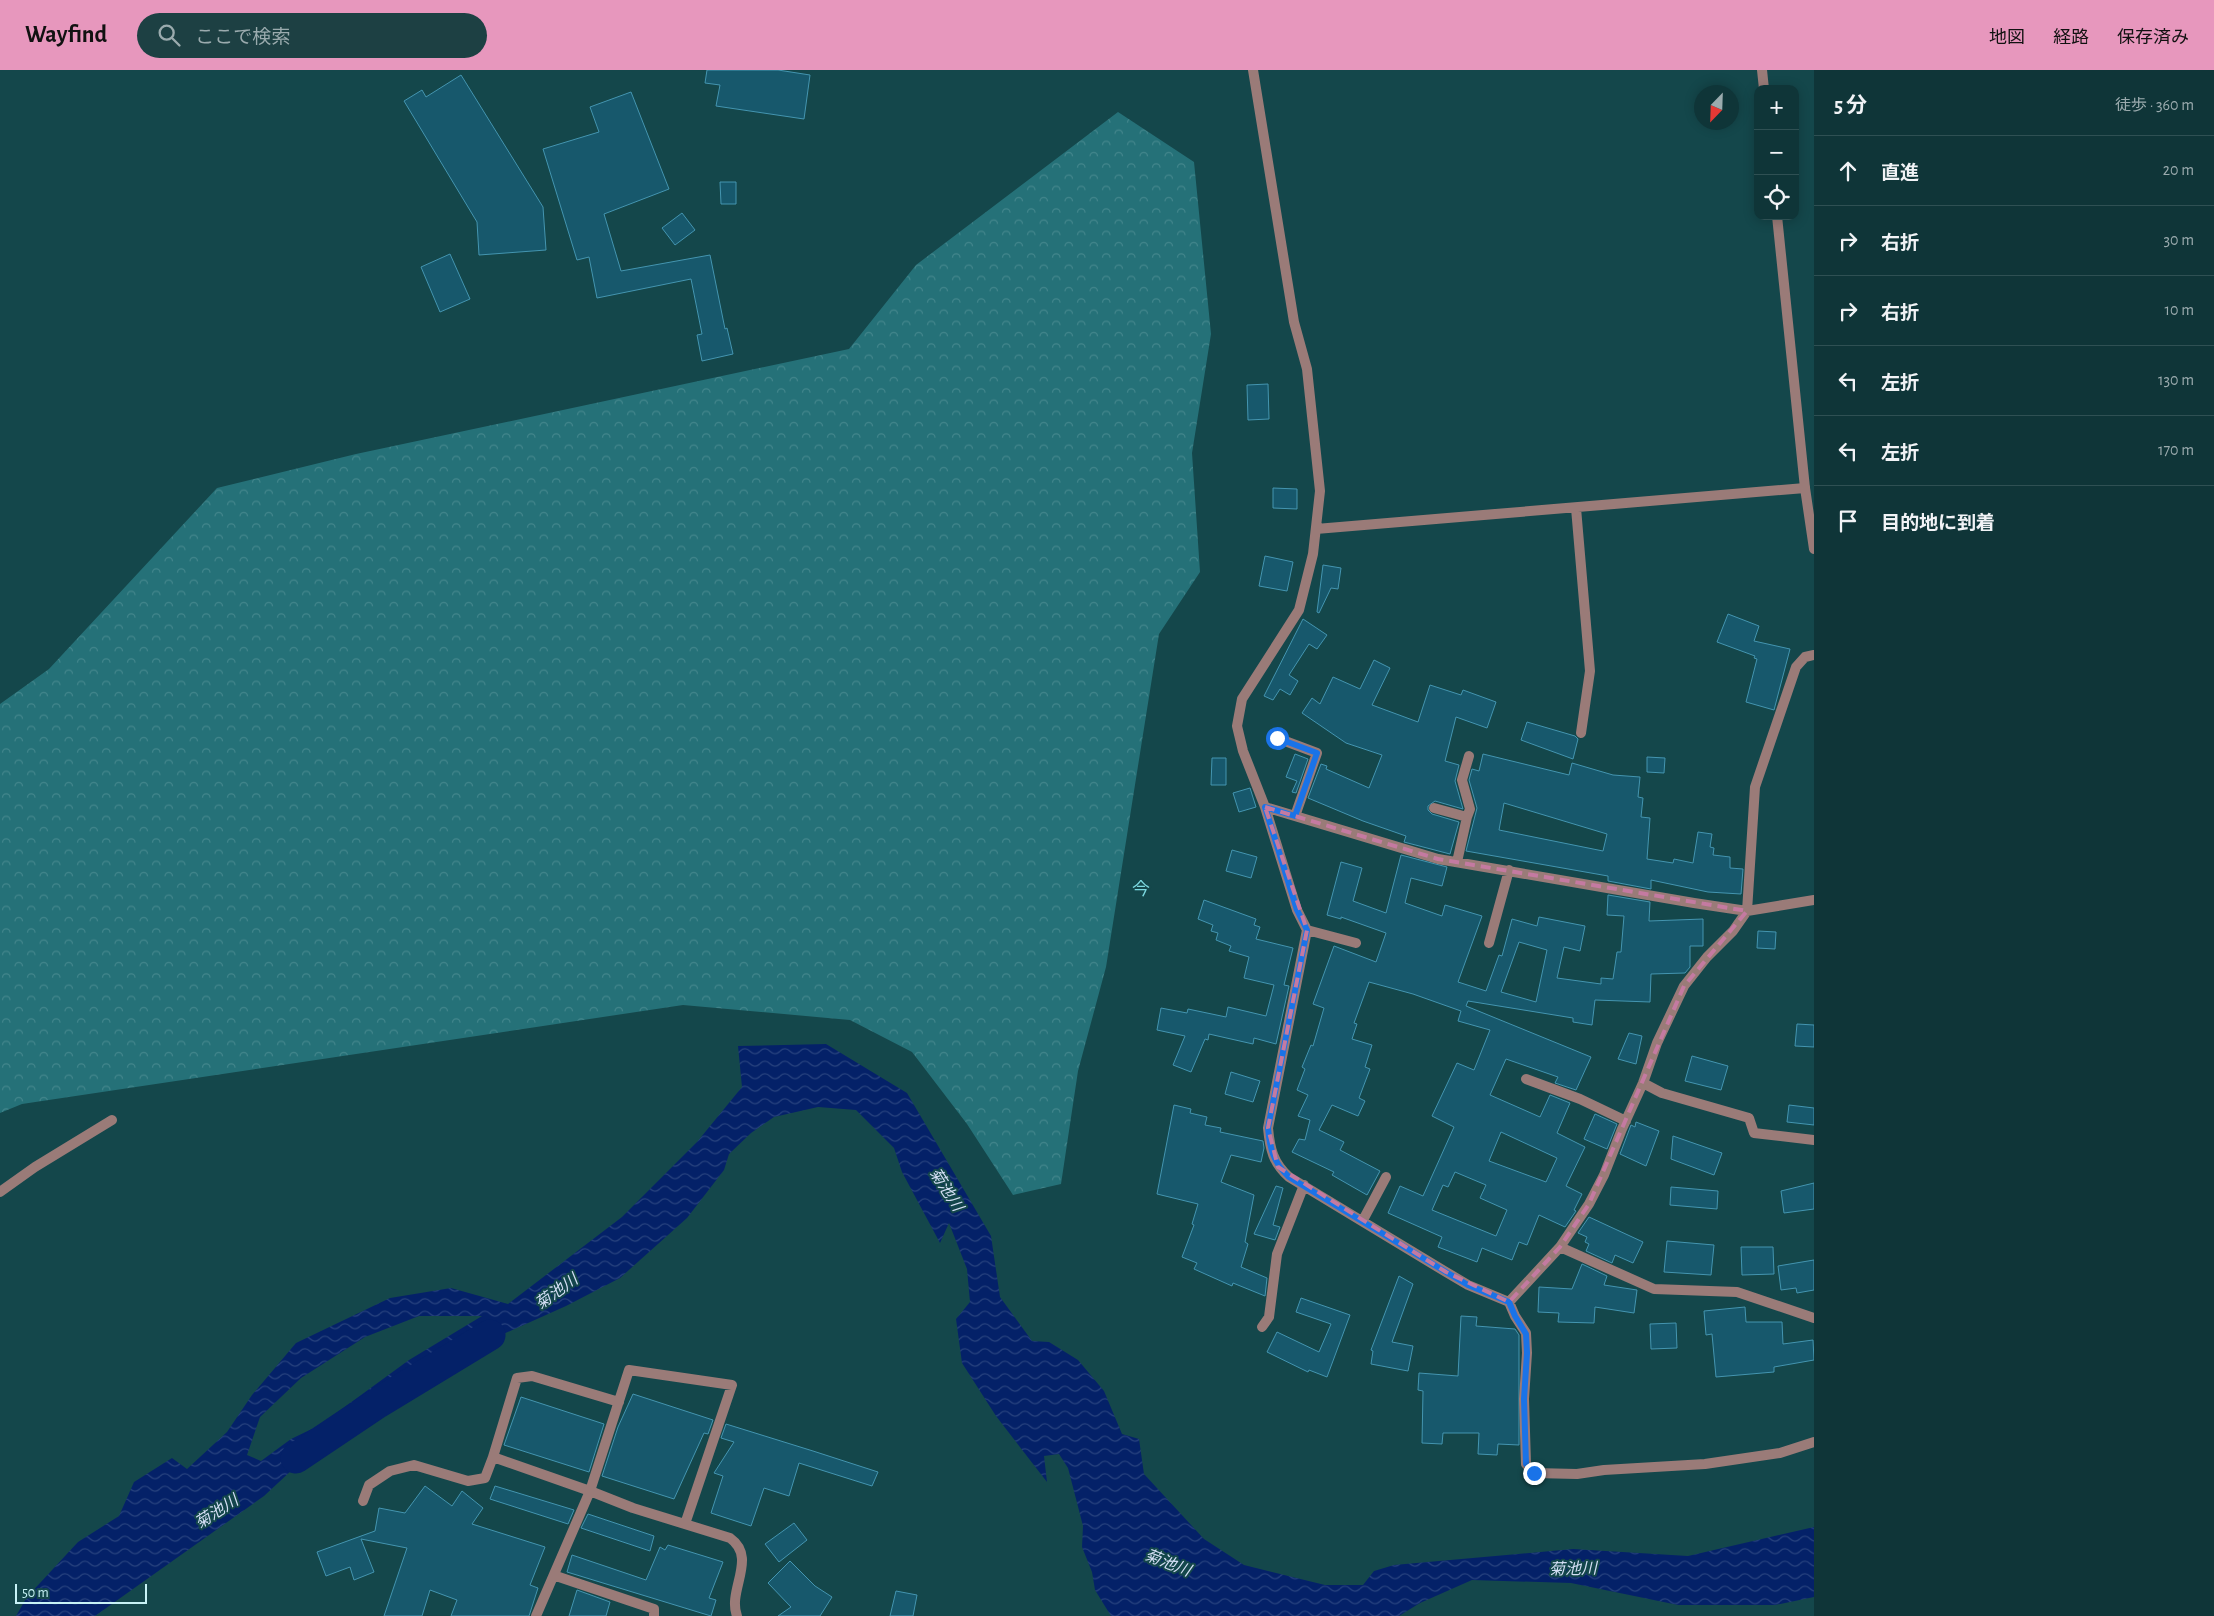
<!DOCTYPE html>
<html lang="ja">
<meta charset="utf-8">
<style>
body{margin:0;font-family:"Alegreya Sans","Noto Sans JP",sans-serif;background:#1d4043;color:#f1f3f6}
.controls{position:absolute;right:15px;top:15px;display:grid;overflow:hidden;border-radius:10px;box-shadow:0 2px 12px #0003}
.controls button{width:45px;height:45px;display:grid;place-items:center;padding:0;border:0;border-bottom:1px solid #2f5053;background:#0f3538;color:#f1f3f6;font:25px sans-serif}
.compass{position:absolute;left:1694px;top:15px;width:45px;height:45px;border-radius:50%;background:#0f3538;box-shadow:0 2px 12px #0003;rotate:203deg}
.scale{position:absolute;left:15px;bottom:12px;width:132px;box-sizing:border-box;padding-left:5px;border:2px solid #c7f2f6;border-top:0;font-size:14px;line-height:18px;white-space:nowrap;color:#c7f2f6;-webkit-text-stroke:4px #14474b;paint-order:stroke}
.stop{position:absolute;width:15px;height:15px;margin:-11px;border:4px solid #1a73e8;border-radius:50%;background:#fff}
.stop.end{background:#1a73e8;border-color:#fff;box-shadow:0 1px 5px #0008}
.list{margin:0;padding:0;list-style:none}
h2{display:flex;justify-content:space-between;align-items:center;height:65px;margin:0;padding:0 20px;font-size:21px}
h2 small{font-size:16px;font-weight:400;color:#9babae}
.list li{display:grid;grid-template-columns:32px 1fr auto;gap:15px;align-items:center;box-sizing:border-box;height:70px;padding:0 20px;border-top:1px solid #2f5053}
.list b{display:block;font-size:19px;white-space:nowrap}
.list em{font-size:16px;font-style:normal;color:#9babae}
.icon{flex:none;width:28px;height:28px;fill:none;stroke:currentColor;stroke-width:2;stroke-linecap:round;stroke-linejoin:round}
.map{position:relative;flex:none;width:1814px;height:1546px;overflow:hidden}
header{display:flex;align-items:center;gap:30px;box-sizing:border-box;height:70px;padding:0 25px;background:#e797bd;color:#111}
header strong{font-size:24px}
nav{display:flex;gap:28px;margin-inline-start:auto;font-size:18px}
.search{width:350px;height:45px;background:#1d4043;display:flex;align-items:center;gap:12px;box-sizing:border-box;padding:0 18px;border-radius:28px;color:#9babae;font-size:19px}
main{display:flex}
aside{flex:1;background:#0f3538}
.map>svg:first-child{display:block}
</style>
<header>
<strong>Wayfind</strong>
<div class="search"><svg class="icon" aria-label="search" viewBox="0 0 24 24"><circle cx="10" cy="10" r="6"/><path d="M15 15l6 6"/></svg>ここで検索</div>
<nav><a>地図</a><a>経路</a><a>保存済み</a></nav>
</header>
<main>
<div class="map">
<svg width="1814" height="1546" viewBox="0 0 1814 1546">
<defs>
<pattern id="forest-crowns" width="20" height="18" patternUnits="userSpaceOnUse" patternTransform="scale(1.25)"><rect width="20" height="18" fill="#257178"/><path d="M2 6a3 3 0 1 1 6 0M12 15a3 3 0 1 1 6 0" fill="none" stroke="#43868c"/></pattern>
<pattern id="water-waves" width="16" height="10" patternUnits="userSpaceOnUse" patternTransform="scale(1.25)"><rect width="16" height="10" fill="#042168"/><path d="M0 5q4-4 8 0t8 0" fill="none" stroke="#27427e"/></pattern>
</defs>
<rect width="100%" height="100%" fill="#14474b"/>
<path fill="url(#forest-crowns)" d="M 1118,42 L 1194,92 L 1211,264 L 1192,383 L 1200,502 L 1159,564 L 1106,897 L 1078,1001 L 1061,1114 L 1013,1125 L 967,1054 L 912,982 L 850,950 L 683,935 L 22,1034 L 0,1043 L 0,634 L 49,599 L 217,418 L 356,384 L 849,279 L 916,195 Z"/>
<path fill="url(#water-waves)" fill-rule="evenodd" d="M 826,974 L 907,1023 L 991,1166 L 1000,1227 L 1032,1271 L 1049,1272 L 1078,1290 L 1104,1321 L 1122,1364 L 1139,1369 L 1144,1404 L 1204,1469 L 1244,1495 L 1325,1515 L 1363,1515 L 1374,1501 L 1394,1495 L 1573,1479 L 1688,1486 L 1814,1457 L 1814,1527 L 1775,1535 L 1678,1535 L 1571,1513 L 1472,1510 L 1420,1533 L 1399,1546 L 1111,1546 L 1095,1520 L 1092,1502 L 1082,1477 L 1083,1456 L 1068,1398 L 1059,1384 L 1044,1386 L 1047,1412 L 996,1346 L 962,1293 L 956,1249 L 970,1232 L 967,1199 L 949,1153 L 940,1173 L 902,1102 L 894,1078 L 856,1040 L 818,1037 L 774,1047 L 751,1063 L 729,1084 L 724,1100 L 687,1148 L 620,1208 L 566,1236 L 378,1320 L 264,1426 L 95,1546 L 16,1546 L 27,1527 L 78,1472 L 119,1446 L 134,1412 L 172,1388 L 187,1399 L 227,1362 L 252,1325 L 296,1273 L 390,1228 L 451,1218 L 508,1234 L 622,1147 L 697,1072 L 742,1017 L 738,976 ZM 482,1246 L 409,1290 L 320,1355 L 291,1369 L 261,1391 L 247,1385 L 260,1347 L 301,1308 L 365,1267 L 419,1246 Z"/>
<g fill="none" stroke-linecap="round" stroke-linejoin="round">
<path stroke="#042168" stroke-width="31" d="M 296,1388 L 378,1333 L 490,1265"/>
</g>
<path fill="#17586c" stroke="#4495b0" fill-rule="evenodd" d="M 707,0 L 778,0 L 810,5 L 804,49 L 716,36 L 720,15 L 705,13 Z
M 461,5 L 543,137 L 546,180 L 479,185 L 477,152 L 404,31 L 422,20 L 426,27 Z
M 631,22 L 669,119 L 604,144 L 621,201 L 710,185 L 725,259 L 727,258 L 733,284 L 702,291 L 697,265 L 702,264 L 691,209 L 597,228 L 589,187 L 577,190 L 543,79 L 599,62 L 590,37 Z
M 720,112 L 736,112 L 736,134 L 721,134 Z
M 682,143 L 695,160 L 675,175 L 662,158 Z
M 450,184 L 470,229 L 440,242 L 421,197 Z
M 1268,314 L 1269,349 L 1248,350 L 1247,315 Z
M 1273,418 L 1297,419 L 1297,439 L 1273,438 Z
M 1265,486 L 1293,492 L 1287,521 L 1259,516 Z
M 1323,495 L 1341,498 L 1338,519 L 1331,518 L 1319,543 L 1317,542 Z
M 1728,544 L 1759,556 L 1754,571 L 1790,579 L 1774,640 L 1746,632 L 1757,589 L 1754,588 L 1755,586 L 1717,572 Z
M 1303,549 L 1327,565 L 1317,579 L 1309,574 L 1289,605 L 1298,611 L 1290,625 L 1280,619 L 1273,630 L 1264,626 Z
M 1374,590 L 1390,598 L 1372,635 L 1418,652 L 1430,615 L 1461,625 L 1463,620 L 1496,632 L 1487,658 L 1456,647 L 1445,691 L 1459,695 L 1455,711 L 1463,739 L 1435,731 L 1428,736 L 1428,740 L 1432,744 L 1459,752 L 1450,784 L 1404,772 L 1406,766 L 1363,751 L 1308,728 L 1321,694 L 1327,696 L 1326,699 L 1369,718 L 1382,685 L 1346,673 L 1302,643 L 1312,628 L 1320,634 L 1333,607 L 1360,619 Z
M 1527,652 L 1575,666 L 1578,669 L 1573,689 L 1521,670 Z
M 1295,684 L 1308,689 L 1296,723 L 1292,722 L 1297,711 L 1286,707 Z
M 1483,684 L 1569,705 L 1572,693 L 1613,705 L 1640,707 L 1638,727 L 1643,728 L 1641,747 L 1650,748 L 1647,789 L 1673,793 L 1674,789 L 1693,793 L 1698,762 L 1712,764 L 1710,777 L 1714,778 L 1713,785 L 1730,787 L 1730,798 L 1743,799 L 1741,824 L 1708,822 L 1651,810 L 1651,819 L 1608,811 L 1608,806 L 1466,781 L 1477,738 L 1469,710 L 1472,699 L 1479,701 ZM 1504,733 L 1607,764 L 1603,781 L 1499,760 Z
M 1647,687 L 1665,688 L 1664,703 L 1647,702 Z
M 1212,688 L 1226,688 L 1226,715 L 1211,715 Z
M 1250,718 L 1256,737 L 1239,742 L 1233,723 Z
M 1232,780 L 1257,787 L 1251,808 L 1226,801 Z
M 1401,785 L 1447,797 L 1442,816 L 1411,808 L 1405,833 L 1442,846 L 1445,835 L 1482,846 L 1458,912 L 1486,921 L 1499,885 L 1502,886 L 1512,849 L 1537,856 L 1539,847 L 1585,856 L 1580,881 L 1564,877 L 1557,908 L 1601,914 L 1601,908 L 1613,909 L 1617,882 L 1621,882 L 1624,846 L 1607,845 L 1608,825 L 1650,832 L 1649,851 L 1703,849 L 1703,876 L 1690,876 L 1690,897 L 1685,903 L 1651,904 L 1650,932 L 1595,930 L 1592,955 L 1573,952 L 1573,948 L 1468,931 L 1466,936 L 1591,987 L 1576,1020 L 1555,1013 L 1558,1007 L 1506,989 L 1490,1025 L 1540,1047 L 1550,1025 L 1570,1033 L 1557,1063 L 1585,1077 L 1566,1116 L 1582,1124 L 1574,1140 L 1576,1141 L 1565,1157 L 1539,1145 L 1527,1175 L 1519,1172 L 1512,1190 L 1482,1178 L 1477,1192 L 1438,1177 L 1442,1167 L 1388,1143 L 1400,1116 L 1423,1126 L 1454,1057 L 1432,1046 L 1457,993 L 1474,1000 L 1490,960 L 1458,951 L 1461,941 L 1413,924 L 1369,912 L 1354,953 L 1357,954 L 1352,969 L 1372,975 L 1365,997 L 1370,999 L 1359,1028 L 1365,1031 L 1358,1046 L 1332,1035 L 1319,1060 L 1344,1072 L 1340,1080 L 1380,1101 L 1367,1125 L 1332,1105 L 1334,1102 L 1292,1082 L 1299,1069 L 1305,1070 L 1310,1050 L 1298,1046 L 1308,1025 L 1297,1020 L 1305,999 L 1302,997 L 1311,975 L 1313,976 L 1324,938 L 1313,934 L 1334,876 L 1376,892 L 1386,863 L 1341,847 L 1341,849 L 1327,845 L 1341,792 L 1362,798 L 1353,831 L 1386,843 ZM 1519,872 L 1547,880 L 1536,932 L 1501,922 ZM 1501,1062 L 1557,1088 L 1546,1112 L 1489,1091 ZM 1455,1102 L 1486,1115 L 1480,1128 L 1507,1140 L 1496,1166 L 1432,1140 L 1443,1115 L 1448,1117 Z
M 1204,830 L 1256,849 L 1254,855 L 1260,857 L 1256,869 L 1293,878 L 1284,915 L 1289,916 L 1276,974 L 1254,968 L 1253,974 L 1209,964 L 1208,970 L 1205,969 L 1191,1002 L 1173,995 L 1185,966 L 1157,960 L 1161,938 L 1187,943 L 1188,939 L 1226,947 L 1228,937 L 1266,946 L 1274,915 L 1244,908 L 1249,887 L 1229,881 L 1231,876 L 1216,870 L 1218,863 L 1211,861 L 1213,855 L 1198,849 Z
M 1758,861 L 1776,862 L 1775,879 L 1757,878 Z
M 1797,954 L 1814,955 L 1814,977 L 1795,976 Z
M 1629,963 L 1642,966 L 1636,994 L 1618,989 Z
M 1692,986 L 1728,996 L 1721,1020 L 1685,1011 Z
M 1231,1002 L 1260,1011 L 1253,1032 L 1225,1024 Z
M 1174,1035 L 1191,1039 L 1190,1043 L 1207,1047 L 1205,1055 L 1221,1058 L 1220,1062 L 1263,1071 L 1264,1078 L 1261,1092 L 1231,1085 L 1221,1112 L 1254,1125 L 1245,1172 L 1248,1174 L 1241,1197 L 1267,1208 L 1265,1226 L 1233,1213 L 1232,1216 L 1194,1199 L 1197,1193 L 1182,1187 L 1194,1155 L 1192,1154 L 1198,1134 L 1157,1124 Z
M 1789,1035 L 1814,1038 L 1814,1055 L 1787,1052 Z
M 1595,1044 L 1617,1054 L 1607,1079 L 1584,1069 Z
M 1636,1052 L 1659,1061 L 1646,1096 L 1620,1084 L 1631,1055 L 1635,1057 Z
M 1673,1066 L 1722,1083 L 1714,1105 L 1671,1089 Z
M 1814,1113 L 1814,1139 L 1784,1143 L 1781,1121 Z
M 1276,1116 L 1283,1118 L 1273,1155 L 1280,1157 L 1275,1170 L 1254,1164 Z
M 1671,1117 L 1718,1121 L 1717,1139 L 1670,1135 Z
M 1589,1147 L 1643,1172 L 1633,1193 L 1615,1185 L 1612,1193 L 1586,1181 L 1589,1174 L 1585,1172 L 1587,1167 L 1578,1163 Z
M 1667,1171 L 1714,1175 L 1711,1205 L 1664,1202 Z
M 1741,1177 L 1773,1177 L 1774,1204 L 1742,1205 Z
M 1814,1190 L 1814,1220 L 1797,1223 L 1796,1218 L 1781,1220 L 1778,1196 Z
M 1582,1194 L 1607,1206 L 1604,1215 L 1637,1220 L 1634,1243 L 1595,1237 L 1594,1253 L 1558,1252 L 1559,1243 L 1538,1242 L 1539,1217 L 1572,1219 Z
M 1399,1206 L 1413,1214 L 1392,1272 L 1413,1276 L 1408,1301 L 1371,1294 L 1373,1281 L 1371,1280 Z
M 1301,1228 L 1350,1245 L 1327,1307 L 1309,1300 L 1308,1302 L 1267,1282 L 1277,1262 L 1319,1282 L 1331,1254 L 1296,1242 Z
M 1745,1237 L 1746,1252 L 1782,1252 L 1783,1274 L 1813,1270 L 1814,1290 L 1774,1297 L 1774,1302 L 1716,1307 L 1712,1264 L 1706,1265 L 1704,1241 Z
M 1461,1246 L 1477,1247 L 1476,1256 L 1515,1259 L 1519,1265 L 1519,1375 L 1498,1374 L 1497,1385 L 1478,1384 L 1479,1363 L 1443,1363 L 1442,1374 L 1422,1373 L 1423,1321 L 1418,1320 L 1419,1303 L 1458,1306 Z
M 1676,1253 L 1677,1278 L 1651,1279 L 1650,1254 Z
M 633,1324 L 713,1350 L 708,1364 L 704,1363 L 674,1429 L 602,1406 L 618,1357 Z
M 521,1327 L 604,1354 L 589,1402 L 504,1375 Z
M 726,1354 L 813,1381 L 878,1402 L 872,1416 L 799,1393 L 789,1426 L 764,1418 L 751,1456 L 711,1443 L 723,1406 L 714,1403 L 734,1372 L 721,1368 Z
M 425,1416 L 452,1436 L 462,1421 L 483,1438 L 472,1454 L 545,1477 L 530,1515 L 538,1518 L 529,1546 L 451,1546 L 457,1530 L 430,1520 L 422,1546 L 384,1546 L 407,1478 L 361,1469 L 374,1502 L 354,1510 L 350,1497 L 326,1506 L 317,1482 L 375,1461 L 379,1438 L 405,1443 Z
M 495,1416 L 574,1440 L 568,1454 L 490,1429 Z
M 588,1444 L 654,1466 L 650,1481 L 581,1458 Z
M 794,1453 L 807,1470 L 779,1492 L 765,1474 Z
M 668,1475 L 723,1492 L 709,1528 L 716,1530 L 711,1546 L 567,1502 L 572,1485 L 646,1510 L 660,1477 L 665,1480 Z
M 790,1491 L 815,1516 L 832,1527 L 820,1546 L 778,1546 L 791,1537 L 768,1513 Z
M 577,1520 L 610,1532 L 606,1546 L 569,1546 Z
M 896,1521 L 917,1525 L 913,1546 L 890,1546 Z"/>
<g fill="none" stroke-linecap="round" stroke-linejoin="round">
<path stroke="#9a7b78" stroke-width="10" d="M 1253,0 L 1294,252 L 1307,299 L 1320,421 L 1313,484 L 1299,540 L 1242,629 L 1237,656 L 1243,681 L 1265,737 L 1297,840 L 1307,860 L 1268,1058 C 1270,1079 1273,1093 1289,1107 L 1446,1202 L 1468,1215 L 1509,1232 L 1515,1246 L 1526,1263 L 1527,1283 L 1524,1329 L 1526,1394 L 1534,1403 L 1577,1404 L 1604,1400 L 1705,1394 L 1780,1383 L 1814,1372
M 1576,438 L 1590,601 L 1581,663
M 1316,459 L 1805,418
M 1277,668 L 1317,683 L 1295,746
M 1265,737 L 1438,789 L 1694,833 L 1747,841 L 1814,830
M 1434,738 L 1467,747 L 1457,792
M 1467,747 L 1470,739 L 1462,710 L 1469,686
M 1307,860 L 1356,873
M 1489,873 L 1509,800
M 1526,1009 L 1580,1029 L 1626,1051
M 1643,1013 L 1662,1023 L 1749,1048 L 1754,1063 L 1814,1070
M 0,1122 L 35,1097 L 112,1050
M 1363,1150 L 1386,1107
M 1560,1177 L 1654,1219 L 1737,1222 L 1814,1248
M 1509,1232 L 1560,1177 L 1589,1134 L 1604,1105 L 1622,1059 L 1643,1013 L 1657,973 L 1684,916 L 1707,887 L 1733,861 L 1747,841 L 1755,717 L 1796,597 L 1805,587 L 1814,585
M 1262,1257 L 1269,1247 L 1277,1184 L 1304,1115
M 493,1387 L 517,1308 L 532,1306 L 619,1332
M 363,1431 L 369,1415 L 390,1401 L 414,1395 L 468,1411 L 485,1408 L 493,1387 L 590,1421 L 629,1300 L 732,1315 L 685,1454
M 556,1506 L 654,1539 L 654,1546
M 536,1546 L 590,1421 L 633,1438 L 730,1468 C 758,1488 727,1520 737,1546"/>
<path stroke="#9a7b78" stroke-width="10" d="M 1762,0 L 1764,19
M 1777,146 L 1805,418 L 1814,479"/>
</g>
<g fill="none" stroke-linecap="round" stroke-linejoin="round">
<path stroke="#1a73e8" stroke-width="6" d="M 1277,668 L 1317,683 L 1295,746 L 1265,737 L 1297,840 L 1307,860 L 1268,1058 C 1270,1079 1273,1092 1289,1107 L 1446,1202 L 1468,1215 L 1509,1232 L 1515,1246 L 1526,1264 L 1527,1283 L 1524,1329 L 1526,1394 L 1534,1403"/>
</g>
<path fill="none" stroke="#c47aa1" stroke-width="4" stroke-dasharray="10 6" stroke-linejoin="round" d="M 1265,737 L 1438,789 L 1747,841 L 1684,916 L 1589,1134 L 1560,1177 L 1509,1232 L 1446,1202 L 1278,1097 L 1268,1058 L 1307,860 Z"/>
<g text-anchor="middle" stroke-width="4" stroke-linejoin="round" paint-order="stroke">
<g font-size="16" font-style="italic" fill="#d4dff5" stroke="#14474b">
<text transform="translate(947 1119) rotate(57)" y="6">菊池川</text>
<text transform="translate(556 1221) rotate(-36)" y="6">菊池川</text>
<text transform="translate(216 1441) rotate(-33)" y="6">菊池川</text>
<text transform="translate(1168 1492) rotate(21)" y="6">菊池川</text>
<text transform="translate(1573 1498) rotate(-1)" y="6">菊池川</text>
</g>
<g font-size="18" fill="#7bd7df" stroke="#14474b">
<text x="1141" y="825">今</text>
</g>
</g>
</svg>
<div class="controls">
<button>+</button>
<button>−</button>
<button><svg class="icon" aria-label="locate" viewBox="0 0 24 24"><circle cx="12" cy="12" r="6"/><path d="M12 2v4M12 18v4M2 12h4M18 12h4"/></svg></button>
</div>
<svg class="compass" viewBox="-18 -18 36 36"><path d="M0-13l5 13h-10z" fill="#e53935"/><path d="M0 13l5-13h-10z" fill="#9babae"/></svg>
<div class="scale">50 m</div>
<div class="stop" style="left:1277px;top:668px"></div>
<div class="stop end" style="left:1534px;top:1403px"></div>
</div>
<aside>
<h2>5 分<small>徒歩 · 360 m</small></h2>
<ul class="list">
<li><svg class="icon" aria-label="ahead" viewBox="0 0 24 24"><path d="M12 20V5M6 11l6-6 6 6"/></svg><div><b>直進</b></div><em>20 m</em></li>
<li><svg class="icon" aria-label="right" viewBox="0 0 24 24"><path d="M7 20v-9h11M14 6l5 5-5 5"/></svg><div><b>右折</b></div><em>30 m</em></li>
<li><svg class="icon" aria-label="right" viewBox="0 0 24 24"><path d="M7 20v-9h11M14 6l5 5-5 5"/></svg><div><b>右折</b></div><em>10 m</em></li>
<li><svg class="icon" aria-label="left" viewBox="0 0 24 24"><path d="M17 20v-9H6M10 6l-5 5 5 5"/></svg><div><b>左折</b></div><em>130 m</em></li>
<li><svg class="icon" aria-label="left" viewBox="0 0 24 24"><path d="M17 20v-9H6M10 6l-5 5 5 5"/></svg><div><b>左折</b></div><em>170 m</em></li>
<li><svg class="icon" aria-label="arrive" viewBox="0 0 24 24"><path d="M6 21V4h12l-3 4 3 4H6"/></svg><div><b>目的地に到着</b></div></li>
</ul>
</aside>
</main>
